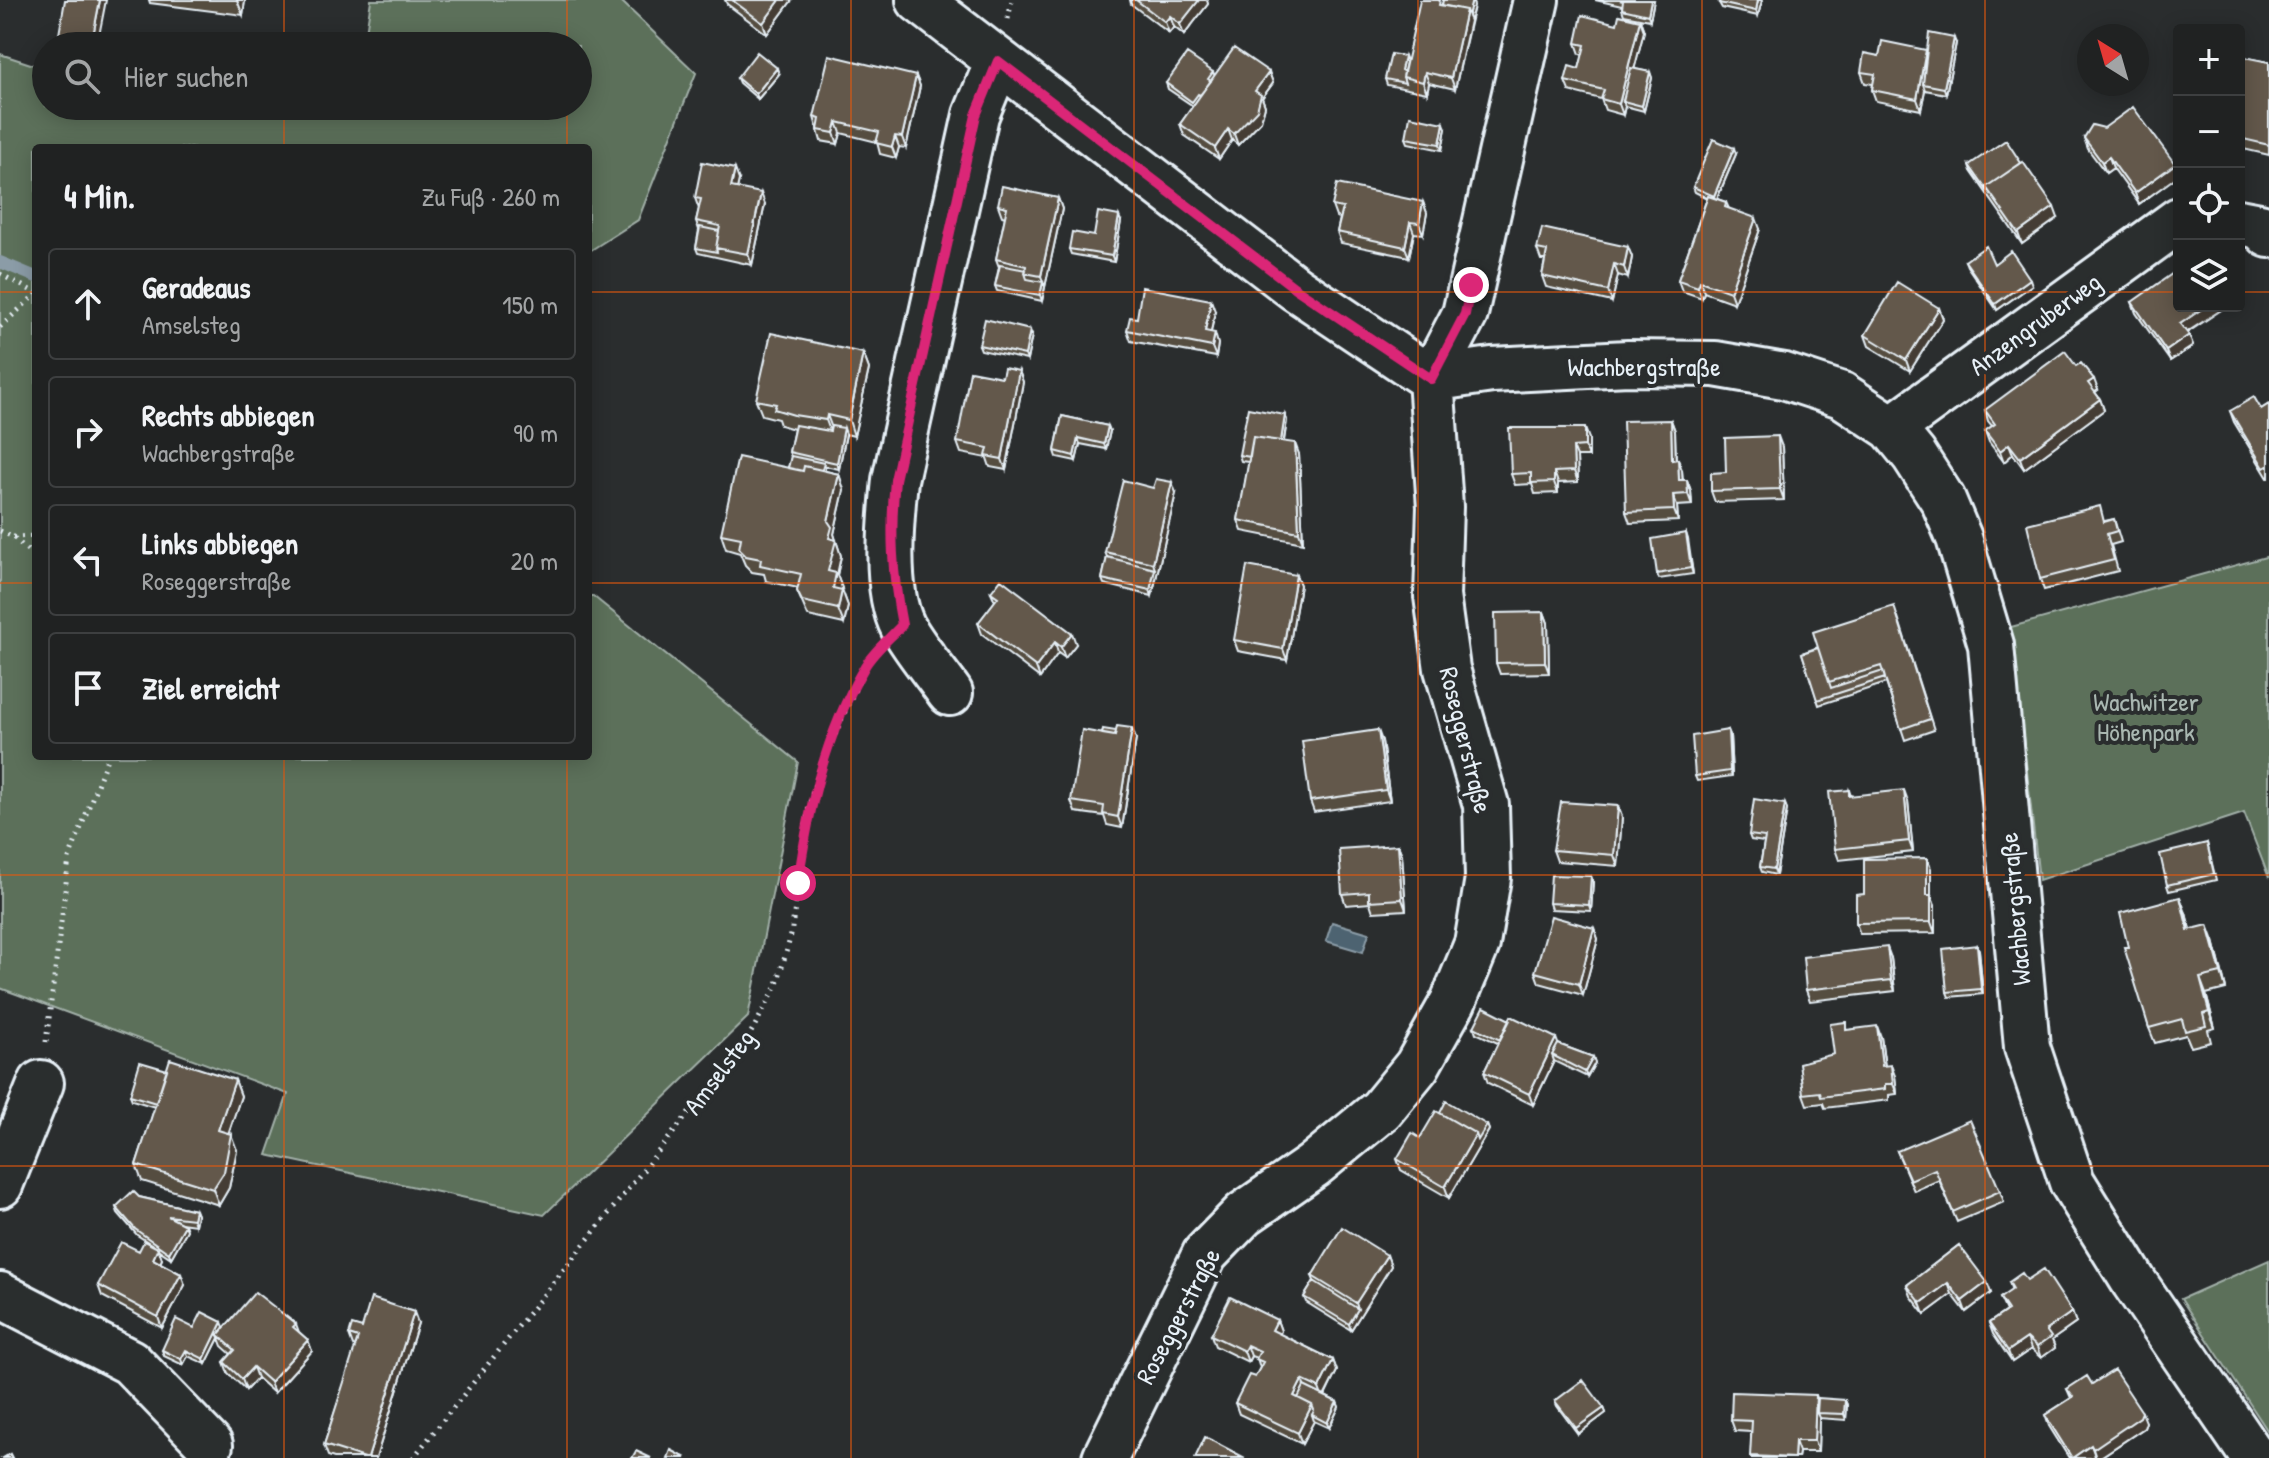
<!DOCTYPE html>
<html lang="de">
<meta charset="utf-8">
<style>
body{margin:0;font-family:"Patrick Hand",sans-serif;background:#282a2a;color:#f1f3f6}
.controls{position:absolute;right:24px;top:24px;display:grid;overflow:hidden;border-radius:8px;box-shadow:0 4px 20px #0003}
.controls button{width:72px;height:72px;display:grid;place-items:center;padding:0;border:0;border-bottom:2px solid #3d3f40;background:#202222;color:#f1f3f6;font:40px sans-serif}
.compass{position:absolute;left:2077px;top:24px;width:72px;height:72px;border-radius:50%;background:#202222;box-shadow:0 4px 20px #0003;rotate:323deg}
.stop{position:absolute;width:24px;height:24px;margin:-18px;border:6px solid #db2777;border-radius:50%;background:#fff}
.stop.end{background:#db2777;border-color:#fff;box-shadow:0 2px 8px #0008}
.list{margin:0;padding:0;list-style:none}
h2{display:flex;justify-content:space-between;align-items:center;height:104px;margin:0;padding:0 32px;font-size:34px}
h2 small{font-size:26px;font-weight:400;color:#a2a4a5}
.list li{display:grid;grid-template-columns:52px 1fr auto;gap:24px;align-items:center;box-sizing:border-box;height:112px;margin:0 16px 16px;padding:0 16px;border:2px solid #3d3f40;border-radius:8px}
.list b{display:block;font-size:30px;white-space:nowrap}
.list p{margin:0;font-size:26px;white-space:nowrap;color:#a2a4a5}
.list em{font-size:26px;font-style:normal;color:#a2a4a5}
.icon{flex:none;width:44px;height:44px;fill:none;stroke:currentColor;stroke-width:2;stroke-linecap:round;stroke-linejoin:round}
.map{position:relative;flex:none;width:2269px;height:1458px;overflow:hidden}
.search{position:absolute;background:#202222;box-shadow:0 4px 20px #0003;left:32px;top:32px;width:560px;height:88px;display:flex;align-items:center;gap:20px;box-sizing:border-box;padding:0 28px;border-radius:44px;color:#a2a4a5;font-size:30px}
.panel{position:absolute;background:#202222;box-shadow:0 4px 20px #0003;left:32px;top:144px;width:560px;height:616px;border-radius:8px}
.map>svg:first-child{display:block}
</style>
<div class="map">
<svg width="2269" height="1458" viewBox="0 0 2269 1458">
<rect width="100%" height="100%" fill="#2a2d2e"/>
<filter id="ink" filterUnits="userSpaceOnUse"><feTurbulence type="fractalNoise" baseFrequency=".0125" numOctaves="2"/><feDisplacementMap in="SourceGraphic" scale="16" xChannelSelector="R" yChannelSelector="G"/><feConvolveMatrix kernelMatrix="1 2 1 2 8 2 1 2 1" color-interpolation-filters="sRGB"/></filter>
<g filter="url(#ink)">
<path fill="#5c705a" stroke="#a2b0a9" stroke-width="2" d="M 371,0 L 620,0 L 696,73 L 638,220 L 588,252 L 588,148 L 36,148 L 36,756 L 588,756 L 588,596 L 593,596 L 798,762 L 748,1017 L 544,1215 L 267,1155 L 288,1094 L 0,988 L 0,54 L 46,69 L 46,106 L 578,106 L 578,46 L 364,46 Z
M 2269,556 L 2269,878 L 2244,813 L 2039,880 L 2011,627 Z
M 2269,1260 L 2269,1433 L 2181,1299 Z"/>
<path fill="#4d6371" stroke="#8b9ca7" stroke-width="2" d="M 1332,922 L 1369,933 L 1363,952 L 1326,941 Z"/>
<g fill="none" stroke-linecap="round" stroke-linejoin="round">
<path stroke="#8b9ca7" stroke-width="12" d="M 0,262 L 36,277"/>
<g stroke="#e8f1f8" stroke-width="50">
<path id="minor" d="M 919,0 L 1295,288 L 1431,379 L 1492,370 L 1628,363 L 1715,364 L 1784,376 L 1842,395 L 1892,428 L 1914,455 L 1943,500 L 1959,538 L 1991,645 L 2027,1047 L 2072,1182 L 2134,1282 L 2254,1458
M 2239,222 L 2260,226 L 2269,235
M 1892,428 L 2179,220
M 950,693 C 935,672 916,650 903,627 C 884,590 891,520 895,480 L 976,115 L 998,61
M 0,1185 L 41,1083
M 0,1295 L 130,1362 L 210,1445
M 1105,1458 L 1205,1254 L 1244,1214 L 1313,1166 L 1381,1110 L 1417,1066 L 1453,1002 L 1477,944 L 1488,878 L 1486,805 L 1447,669 L 1437,596 L 1440,507 L 1431,379 L 1465,314 L 1536,0"/>
</g>
<path stroke="#e8f1f8" stroke-width="5" stroke-dasharray="2 6" stroke-linecap="butt" d="M 1008,19 L 1012,0
M 0,274 L 36,293
M 0,327 L 36,294
M 0,531 L 13,537 L 36,558
M 13,537 L 36,536
M 46,1042 L 69,859 L 108,756
M 413,1458 L 745,1043 L 776,988 L 791,935 L 809,806 L 821,765 L 866,664 L 874,655"/>
<use href="#minor" stroke="#2a2d2e" stroke-width="44"/>
</g>
<path fill="#554d40" stroke="#e8f1f8" stroke-width="2" d="M 149,0 L 245,0 L 243,15 L 150,3 Z
M 725,0 L 792,0 L 767,34 L 727,4 Z
M 1130,0 L 1207,0 L 1208,4 L 1184,35 L 1174,27 L 1169,33 L 1131,4 Z
M 1472,0 L 1474,6 L 1455,89 L 1429,83 L 1427,93 L 1387,85 L 1385,79 L 1404,56 L 1406,62 L 1404,72 L 1443,2 Z
M 1595,0 L 1654,0 L 1650,20 L 1624,15 L 1622,9 L 1622,6 Z
M 1762,0 L 1758,16 L 1722,8 L 1719,3 Z
M 1640,20 L 1644,31 L 1634,69 L 1650,72 L 1652,78 L 1644,111 L 1625,106 L 1623,115 L 1605,110 L 1601,99 L 1569,91 L 1565,81 L 1579,69 L 1583,55 L 1580,54 L 1576,43 L 1617,24 Z
M 1956,43 L 1946,94 L 1925,90 L 1921,110 L 1876,101 L 1872,90 L 1873,84 L 1865,83 L 1861,72 L 1879,56 L 1926,50 Z
M 2239,56 L 2269,62 L 2269,155 L 2239,148 Z
M 1213,72 L 1215,76 L 1269,72 L 1273,83 L 1262,98 L 1265,106 L 1261,121 L 1238,145 L 1232,140 L 1219,159 L 1184,135 L 1180,124 L 1193,106 L 1168,89 L 1166,83 Z
M 779,74 L 758,99 L 739,83 L 737,78 Z
M 916,76 L 920,86 L 906,148 L 899,147 L 896,158 L 880,154 L 877,142 L 841,133 L 838,144 L 821,141 L 814,117 Z
M 1446,128 L 1442,150 L 1408,143 L 1406,138 Z
M 2084,138 L 2175,164 L 2179,175 L 2139,204 L 2113,168 L 2106,173 L 2088,149 Z
M 1736,154 L 1717,199 L 1726,202 L 1729,209 L 1760,229 L 1734,303 L 1704,292 L 1702,298 L 1682,291 L 1678,280 L 1707,198 L 1695,192 L 1693,187 Z
M 1969,165 L 2058,218 L 2022,244 L 1971,171 Z
M 739,180 L 737,188 L 765,204 L 752,265 L 698,253 L 696,248 L 699,230 L 696,221 L 699,209 L 695,198 Z
M 1058,198 L 1062,209 L 1042,301 L 997,291 L 995,286 L 999,267 L 996,259 L 1005,217 L 1002,216 L 998,205 Z
M 1423,202 L 1427,213 L 1423,234 L 1414,233 L 1409,257 L 1341,243 L 1337,232 L 1340,218 L 1336,217 L 1332,206 Z
M 1121,221 L 1114,262 L 1071,254 L 1069,249 Z
M 1628,247 L 1632,257 L 1628,278 L 1618,275 L 1612,302 L 1546,287 L 1542,276 L 1545,260 L 1541,260 L 1537,249 Z
M 1965,261 L 1994,264 L 2032,285 L 1997,310 L 1967,266 Z
M 2132,302 L 2221,310 L 2187,333 L 2193,346 L 2170,361 L 2136,313 Z
M 1939,308 L 1943,319 L 1910,371 L 1869,346 L 1865,335 Z
M 1215,311 L 1211,332 L 1218,344 L 1216,357 L 1131,341 L 1127,330 L 1137,318 Z
M 1032,335 L 1027,360 L 981,350 L 979,345 Z
M 863,353 L 869,369 L 854,436 L 846,434 L 839,469 L 825,466 L 825,471 L 839,474 L 844,490 L 834,534 L 841,556 L 837,575 L 848,606 L 844,624 L 808,616 L 797,591 L 798,588 L 766,581 L 764,574 L 752,572 L 745,565 L 740,553 L 726,549 L 721,534 L 788,468 L 791,457 L 789,452 L 794,429 L 780,425 L 778,419 L 762,415 L 756,400 Z
M 2076,366 L 2098,390 L 2095,392 L 2100,399 L 2104,410 L 2024,469 L 2013,454 L 2004,462 L 1989,442 L 1985,431 L 1992,426 L 1988,421 L 1985,410 Z
M 1019,371 L 1023,382 L 1006,470 L 990,467 L 987,458 L 961,453 L 957,442 L 1002,377 Z
M 2269,404 L 2269,478 L 2268,478 L 2234,422 L 2230,411 L 2261,409 Z
M 1285,415 L 1287,420 L 1284,441 L 1299,454 L 1303,543 L 1242,531 L 1238,520 L 1249,462 L 1241,461 L 1239,455 Z
M 1062,416 L 1108,426 L 1110,431 L 1106,449 L 1080,444 L 1076,461 L 1057,457 L 1055,451 Z
M 1671,420 L 1675,431 L 1676,460 L 1682,470 L 1683,480 L 1687,480 L 1691,491 L 1692,505 L 1677,506 L 1678,521 L 1630,523 L 1626,512 Z
M 1589,439 L 1589,457 L 1577,457 L 1578,482 L 1558,483 L 1558,493 L 1535,494 L 1532,484 L 1515,485 L 1511,474 Z
M 1782,447 L 1784,500 L 1715,502 L 1711,491 L 1726,472 Z
M 1176,493 L 1152,596 L 1104,584 L 1102,579 L 1107,557 L 1105,552 Z
M 2114,519 L 2121,542 L 2111,545 L 2118,571 L 2044,590 L 2040,579 L 2105,521 Z
M 1686,533 L 1693,574 L 1659,579 L 1657,574 Z
M 1296,575 L 1300,585 L 1287,660 L 1238,651 L 1234,640 Z
M 991,592 L 1076,644 L 1065,658 L 1058,653 L 1040,678 L 982,634 L 978,623 L 995,601 Z
M 1544,612 L 1548,623 L 1549,673 L 1500,674 L 1496,663 Z
M 1898,617 L 1934,730 L 1905,740 L 1886,683 L 1819,705 L 1802,653 Z
M 1728,730 L 1730,735 L 1732,776 L 1697,781 L 1695,776 Z
M 1102,734 L 1136,739 L 1122,828 L 1107,825 L 1104,816 L 1075,812 L 1071,801 Z
M 1382,741 L 1390,801 L 1314,812 L 1310,801 Z
M 1849,790 L 1851,796 L 1908,801 L 1913,852 L 1839,860 L 1835,849 Z
M 1785,804 L 1787,809 L 1776,875 L 1762,872 L 1760,867 L 1764,842 L 1751,840 L 1749,835 Z
M 1618,806 L 1622,817 L 1618,866 L 1557,861 L 1553,850 Z
M 2207,843 L 2216,880 L 2169,891 L 2167,885 Z
M 1398,845 L 1402,855 L 1406,910 L 1373,912 L 1370,903 L 1346,905 L 1342,894 Z
M 1927,858 L 1931,869 L 1931,895 L 1935,906 L 1935,933 L 1860,934 L 1856,923 L 1864,894 Z
M 1591,876 L 1593,882 L 1591,911 L 1551,909 L 1549,903 Z
M 2186,913 L 2190,930 L 2214,941 L 2226,989 L 2206,994 L 2215,1028 L 2208,1030 L 2211,1042 L 2191,1047 L 2186,1035 L 2155,1043 L 2149,1028 L 2128,947 Z
M 1594,928 L 1598,939 L 1583,995 L 1539,983 L 1535,972 Z
M 1977,945 L 1979,950 L 1983,994 L 1949,997 L 1947,992 Z
M 1891,958 L 1895,991 L 1810,1001 L 1806,990 Z
M 1474,1027 L 1558,1044 L 1593,1057 L 1595,1063 L 1587,1077 L 1554,1061 L 1533,1105 L 1488,1083 L 1484,1072 L 1498,1043 L 1476,1033 Z
M 1848,1030 L 1881,1037 L 1885,1066 L 1895,1076 L 1897,1094 L 1889,1095 L 1889,1100 L 1825,1108 L 1823,1103 L 1807,1105 L 1803,1094 L 1834,1054 Z
M 167,1070 L 235,1080 L 241,1096 L 228,1133 L 237,1150 L 229,1188 L 219,1205 L 142,1181 L 136,1165 L 155,1107 L 132,1100 L 130,1095 Z
M 1440,1113 L 1487,1125 L 1489,1130 L 1449,1198 L 1401,1170 L 1397,1159 L 1420,1138 Z
M 1897,1151 L 2000,1191 L 2004,1202 L 1957,1222 L 1939,1180 L 1914,1191 Z
M 139,1197 L 195,1210 L 197,1215 L 195,1225 L 181,1223 L 185,1225 L 187,1230 L 171,1258 L 159,1250 L 162,1259 L 160,1263 L 181,1274 L 185,1285 L 162,1328 L 102,1296 L 98,1285 L 139,1251 L 151,1244 L 137,1235 L 118,1213 L 116,1207 Z
M 1959,1245 L 1991,1293 L 1966,1312 L 1952,1294 L 1925,1314 L 1911,1296 L 1907,1285 Z
M 1387,1255 L 1391,1266 L 1351,1330 L 1306,1302 L 1304,1297 L 1314,1281 L 1312,1276 Z
M 2027,1280 L 2072,1312 L 2076,1323 L 2052,1340 L 2055,1348 L 2041,1358 L 2031,1349 L 2012,1362 L 1993,1334 L 1989,1323 L 2006,1311 L 2000,1298 L 2012,1291 L 2009,1282 Z
M 1277,1320 L 1281,1331 L 1279,1334 L 1333,1360 L 1337,1371 L 1325,1396 L 1337,1402 L 1339,1407 L 1329,1428 L 1314,1421 L 1302,1444 L 1239,1414 L 1235,1403 L 1255,1377 L 1260,1368 L 1257,1358 L 1251,1356 L 1248,1362 L 1215,1346 L 1211,1335 Z
M 418,1323 L 376,1458 L 334,1458 L 328,1456 L 324,1445 L 356,1347 L 353,1346 L 349,1335 L 362,1328 Z
M 296,1324 L 299,1332 L 308,1340 L 312,1351 L 274,1393 L 257,1378 L 246,1390 L 228,1373 L 224,1362 L 231,1354 L 222,1346 L 219,1338 L 206,1364 L 188,1356 L 183,1365 L 164,1356 L 162,1350 L 194,1328 Z
M 2092,1384 L 2146,1422 L 2144,1428 L 2099,1458 L 2096,1458 L 2095,1456 L 2092,1458 L 2069,1458 L 2049,1426 L 2045,1415 L 2071,1398 L 2067,1389 Z
M 1818,1400 L 1845,1400 L 1847,1405 L 1846,1420 L 1819,1418 L 1818,1452 L 1799,1452 L 1798,1458 L 1751,1458 L 1751,1432 L 1735,1431 L 1731,1420 Z
M 1555,1401 L 1604,1408 L 1606,1413 L 1578,1434 L 1557,1406 Z"/>
<path fill="#453e34" stroke="#e8f1f8" stroke-width="2" d="M 100,0 L 106,0 L 97,46 L 91,46 Z
M 237,0 L 245,0 L 243,15 Z
M 780,0 L 792,0 L 767,34 L 763,23 Z
M 1199,0 L 1207,0 L 1208,4 L 1184,35 L 1180,24 Z
M 1472,0 L 1474,6 L 1470,21 L 1468,16 Z
M 1651,0 L 1654,0 L 1650,20 L 1648,15 Z
M 1758,0 L 1762,0 L 1758,16 L 1756,11 Z
M 1466,10 L 1470,21 L 1455,89 L 1451,78 Z
M 1170,16 L 1174,27 L 1169,33 L 1165,22 Z
M 1640,20 L 1644,31 L 1626,102 L 1623,101 L 1625,106 L 1623,115 L 1619,104 Z
M 1954,38 L 1956,43 L 1946,94 L 1944,88 Z
M 1926,50 L 1930,60 L 1923,84 L 1925,90 L 1921,110 L 1917,99 Z
M 1404,56 L 1406,62 L 1403,76 L 1401,70 Z
M 777,68 L 779,74 L 758,99 L 756,94 Z
M 1269,72 L 1273,83 L 1262,98 L 1265,106 L 1261,121 L 1238,145 L 1234,134 L 1255,91 Z
M 1425,72 L 1429,83 L 1427,93 L 1423,82 Z
M 1650,72 L 1652,78 L 1644,111 L 1642,106 Z
M 916,76 L 920,86 L 906,148 L 902,137 Z
M 837,122 L 841,133 L 838,144 L 834,133 Z
M 1444,123 L 1446,128 L 1442,150 L 1440,144 Z
M 1228,129 L 1232,140 L 1219,159 L 1215,148 Z
M 895,136 L 899,147 L 896,158 L 892,147 Z
M 1734,148 L 1736,154 L 1716,201 L 1714,196 Z
M 2109,157 L 2113,168 L 2106,173 L 2102,162 Z
M 2175,164 L 2179,175 L 2139,204 L 2135,193 Z
M 735,169 L 739,180 L 735,198 L 731,187 Z
M 761,193 L 765,204 L 752,265 L 748,254 Z
M 1058,198 L 1062,209 L 1045,287 L 1041,276 Z
M 1423,202 L 1427,213 L 1423,234 L 1419,223 Z
M 2054,207 L 2058,218 L 2022,244 L 2018,233 Z
M 1119,216 L 1121,221 L 1114,262 L 1112,256 Z
M 1756,218 L 1760,229 L 1734,303 L 1730,292 Z
M 1410,222 L 1414,233 L 1409,257 L 1405,247 Z
M 1628,247 L 1632,257 L 1628,278 L 1624,267 Z
M 1614,264 L 1618,275 L 1612,302 L 1608,291 Z
M 2030,279 L 2032,285 L 1997,310 L 1995,304 Z
M 1700,281 L 1704,292 L 1702,298 L 1698,287 Z
M 1043,282 L 1045,287 L 1042,301 L 1040,295 Z
M 1211,300 L 1215,311 L 1209,342 L 1205,331 Z
M 2206,306 L 2219,306 L 2221,310 L 2184,334 L 2180,324 Z
M 1939,308 L 1943,319 L 1910,371 L 1906,360 Z
M 1030,330 L 1032,335 L 1027,360 L 1025,355 Z
M 1215,333 L 1218,344 L 1216,357 L 1212,347 Z
M 2189,335 L 2193,346 L 2170,361 L 2166,351 Z
M 863,353 L 869,369 L 854,436 L 849,420 Z
M 1019,371 L 1023,382 L 1006,470 L 1002,459 Z
M 2094,379 L 2098,390 L 2092,394 L 2088,383 Z
M 2100,399 L 2104,410 L 2024,469 L 2020,458 Z
M 827,415 L 833,431 L 832,436 L 826,420 Z
M 1285,415 L 1287,420 L 1282,452 L 1280,446 Z
M 1671,420 L 1675,431 L 1676,471 L 1672,460 Z
M 1108,426 L 1110,431 L 1106,449 L 1104,444 Z
M 844,428 L 846,434 L 839,469 L 837,463 Z
M 1585,428 L 1589,439 L 1589,457 L 1585,446 Z
M 1778,436 L 1782,447 L 1784,500 L 1780,489 Z
M 1078,438 L 1080,444 L 1076,461 L 1074,456 Z
M 1295,443 L 1299,454 L 1303,543 L 1299,532 Z
M 2009,444 L 2013,454 L 2004,462 L 2000,451 Z
M 1573,447 L 1577,457 L 1578,482 L 1574,471 Z
M 1678,459 L 1682,470 L 1683,491 L 1679,480 Z
M 1554,472 L 1558,483 L 1558,493 L 1554,482 Z
M 839,474 L 844,490 L 834,534 L 841,556 L 837,575 L 842,588 L 838,604 L 828,571 L 828,521 Z
M 1687,480 L 1691,491 L 1692,505 L 1688,494 Z
M 1172,482 L 1176,493 L 1152,596 L 1150,590 L 1155,569 L 1153,563 Z
M 1673,495 L 1677,506 L 1678,521 L 1674,510 Z
M 1686,533 L 1688,539 L 1693,574 L 1691,568 Z
M 1296,575 L 1300,585 L 1287,660 L 1283,649 Z
M 842,590 L 848,606 L 844,624 L 838,609 Z
M 1544,612 L 1548,623 L 1549,673 L 1545,662 Z
M 1072,633 L 1076,644 L 1065,658 L 1061,647 Z
M 1055,642 L 1058,653 L 1040,678 L 1036,667 Z
M 1132,728 L 1136,739 L 1122,828 L 1118,817 Z
M 1378,730 L 1382,741 L 1390,801 L 1386,790 Z
M 1728,730 L 1730,735 L 1732,776 L 1730,771 Z
M 1904,790 L 1908,801 L 1913,852 L 1909,841 Z
M 1785,804 L 1787,809 L 1776,875 L 1774,869 Z
M 1618,806 L 1622,817 L 1618,866 L 1614,855 Z
M 1398,845 L 1402,855 L 1406,910 L 1402,899 Z
M 1927,858 L 1931,869 L 1931,906 L 1927,895 Z
M 1591,876 L 1593,882 L 1591,911 L 1589,905 Z
M 1931,895 L 1935,906 L 1935,933 L 1931,922 Z
M 2180,897 L 2186,913 L 2194,946 L 2188,930 Z
M 2208,925 L 2214,941 L 2226,989 L 2221,973 Z
M 1594,928 L 1598,939 L 1583,995 L 1579,984 Z
M 1977,945 L 1979,950 L 1983,994 L 1981,989 Z
M 1887,947 L 1891,958 L 1895,991 L 1891,980 Z
M 2200,978 L 2206,994 L 2215,1028 L 2209,1012 Z
M 1877,1026 L 1881,1037 L 1886,1077 L 1882,1066 Z
M 1556,1038 L 1560,1049 L 1552,1055 L 1554,1061 L 1533,1105 L 1529,1094 Z
M 1593,1057 L 1595,1063 L 1587,1077 L 1585,1072 Z
M 1891,1065 L 1895,1076 L 1897,1094 L 1893,1084 Z
M 235,1080 L 241,1096 L 224,1146 L 218,1130 Z
M 1487,1125 L 1489,1130 L 1449,1198 L 1445,1187 L 1476,1134 Z
M 231,1134 L 237,1150 L 229,1188 L 219,1205 L 213,1189 Z
M 195,1210 L 197,1215 L 195,1225 L 193,1219 Z
M 185,1225 L 187,1230 L 171,1258 L 169,1253 Z
M 158,1248 L 162,1259 L 157,1270 L 153,1259 Z
M 1387,1255 L 1391,1266 L 1351,1330 L 1349,1324 L 1358,1309 L 1356,1303 Z
M 181,1274 L 185,1285 L 162,1328 L 158,1317 Z
M 1987,1282 L 1991,1293 L 1966,1312 L 1962,1301 Z
M 1948,1283 L 1952,1294 L 1925,1314 L 1921,1303 Z
M 414,1312 L 418,1323 L 376,1458 L 368,1458 Z
M 2072,1312 L 2076,1323 L 2052,1340 L 2055,1348 L 2041,1358 L 2037,1347 L 2046,1330 Z
M 1277,1320 L 1281,1331 L 1276,1341 L 1272,1330 Z
M 222,1322 L 224,1327 L 218,1335 L 219,1338 L 206,1364 L 204,1359 Z
M 2027,1338 L 2031,1349 L 2012,1362 L 2008,1351 Z
M 308,1340 L 312,1351 L 274,1393 L 270,1382 Z
M 1247,1345 L 1251,1356 L 1248,1362 L 1244,1351 Z
M 186,1350 L 188,1356 L 183,1365 L 181,1359 Z
M 1333,1360 L 1337,1371 L 1323,1399 L 1319,1388 Z
M 253,1367 L 257,1378 L 246,1390 L 242,1379 Z
M 1302,1380 L 1306,1391 L 1300,1403 L 1294,1396 Z
M 1816,1395 L 1820,1406 L 1817,1413 L 1819,1418 L 1818,1452 L 1814,1441 Z
M 1845,1400 L 1847,1405 L 1846,1420 L 1844,1414 Z
M 1337,1402 L 1339,1407 L 1329,1428 L 1327,1423 Z
M 1312,1405 L 1316,1416 L 1312,1415 L 1314,1421 L 1302,1444 L 1298,1433 Z
M 1604,1408 L 1606,1413 L 1578,1434 L 1576,1428 Z
M 2142,1412 L 2146,1422 L 2144,1428 L 2099,1458 L 2096,1458 L 2093,1449 Z
M 1795,1441 L 1799,1452 L 1798,1458 L 1794,1458 Z
M 2091,1445 L 2095,1456 L 2092,1458 L 2072,1458 Z"/>
<path fill="#63594b" stroke="#e8f1f8" stroke-width="2" d="M 65,0 L 100,0 L 91,46 L 57,46 Z
M 732,0 L 780,0 L 763,23 Z
M 1136,0 L 1199,0 L 1180,24 L 1170,16 L 1165,22 Z
M 1420,0 L 1440,0 L 1439,5 L 1466,10 L 1451,78 L 1425,72 L 1423,82 L 1403,77 Z
M 1443,0 L 1472,0 L 1468,16 L 1466,10 L 1442,5 Z
M 1619,0 L 1651,0 L 1648,15 L 1622,9 L 1623,1 Z
M 1720,0 L 1758,0 L 1756,11 L 1719,3 Z
M 1582,15 L 1617,24 L 1619,15 L 1640,20 L 1619,104 L 1601,99 L 1604,90 L 1565,81 L 1569,66 L 1579,69 L 1585,45 L 1576,43 Z
M 1929,33 L 1954,38 L 1944,88 L 1923,84 Z
M 1882,41 L 1926,50 L 1917,99 L 1872,90 L 1875,74 L 1861,72 L 1864,53 L 1879,56 Z
M 1234,48 L 1269,72 L 1255,91 L 1261,95 L 1257,110 L 1234,134 L 1228,129 L 1215,148 L 1180,124 Z
M 757,52 L 777,68 L 756,94 L 737,78 Z
M 1187,54 L 1213,72 L 1208,79 L 1211,81 L 1200,95 L 1198,94 L 1192,102 L 1166,83 Z
M 1391,54 L 1404,56 L 1401,70 L 1404,72 L 1403,77 L 1405,83 L 1385,79 Z
M 829,55 L 916,76 L 902,137 L 895,136 L 892,147 L 876,143 L 879,132 L 837,122 L 834,133 L 818,130 L 820,119 L 814,117 Z
M 2239,56 L 2269,62 L 2269,145 L 2239,138 Z
M 1631,68 L 1650,72 L 1642,106 L 1623,101 Z
M 2133,107 L 2175,164 L 2135,193 L 2109,157 L 2102,162 L 2084,138 L 2092,125 L 2104,128 Z
M 1410,116 L 1444,123 L 1440,144 L 1406,138 Z
M 1713,139 L 1734,148 L 1714,196 L 1693,187 Z
M 2006,140 L 2021,163 L 1986,187 L 1988,192 L 1969,165 Z
M 702,162 L 735,169 L 731,187 L 761,193 L 748,254 L 716,248 L 720,226 L 696,221 L 701,199 L 695,198 Z
M 2023,162 L 2054,207 L 2018,233 L 1986,187 Z
M 1337,184 L 1423,202 L 1419,223 L 1410,222 L 1405,247 L 1337,232 L 1343,208 L 1332,206 Z
M 1002,186 L 1058,198 L 1041,276 L 1025,273 L 1026,266 L 996,259 L 1007,207 L 998,205 Z
M 1708,196 L 1726,202 L 1725,207 L 1756,218 L 1730,292 L 1700,281 L 1698,287 L 1678,280 Z
M 1098,212 L 1119,216 L 1112,256 L 1069,249 L 1072,232 L 1094,236 Z
M 700,227 L 719,231 L 716,248 L 717,252 L 696,248 Z
M 1542,228 L 1628,247 L 1624,267 L 1614,264 L 1608,291 L 1542,276 L 1547,251 L 1537,249 Z
M 1986,246 L 1994,264 L 2011,251 L 2030,279 L 1995,304 L 1965,261 Z
M 1000,265 L 1026,270 L 1025,273 L 1027,279 L 1043,282 L 1040,295 L 995,286 Z
M 2179,269 L 2179,306 L 2206,306 L 2180,324 L 2189,335 L 2166,351 L 2132,302 Z
M 1897,282 L 1939,308 L 1906,360 L 1865,335 Z
M 1142,287 L 1211,300 L 1205,331 L 1215,333 L 1212,347 L 1127,330 L 1130,317 L 1137,318 Z
M 985,319 L 1030,330 L 1025,355 L 979,345 Z
M 771,333 L 863,353 L 849,420 L 827,415 L 826,420 L 794,415 L 774,409 L 776,404 L 756,400 Z
M 2065,351 L 2076,366 L 2081,363 L 2094,379 L 2088,383 L 2100,399 L 2020,458 L 2009,444 L 2000,451 L 1985,431 L 1995,424 L 1985,410 Z
M 1004,368 L 1019,371 L 1002,459 L 986,456 L 988,448 L 957,442 L 970,371 L 1002,377 Z
M 2254,397 L 2261,409 L 2269,404 L 2269,465 L 2264,468 L 2230,411 Z
M 1248,408 L 1285,415 L 1281,441 L 1253,437 L 1250,457 L 1239,455 Z
M 1062,416 L 1108,426 L 1104,444 L 1078,438 L 1074,456 L 1055,451 Z
M 1671,420 L 1672,460 L 1678,459 L 1679,480 L 1687,480 L 1688,494 L 1673,495 L 1674,510 L 1626,512 L 1623,421 Z
M 795,425 L 830,431 L 831,426 L 844,428 L 837,463 L 789,452 Z
M 1509,428 L 1585,428 L 1585,446 L 1573,447 L 1574,471 L 1554,472 L 1554,482 L 1531,483 L 1531,473 L 1511,474 Z
M 1778,436 L 1780,489 L 1711,491 L 1711,473 L 1726,472 L 1725,438 Z
M 1253,437 L 1295,443 L 1299,532 L 1238,520 Z
M 791,456 L 824,463 L 822,470 L 804,466 L 803,471 L 788,468 Z
M 738,457 L 803,471 L 804,466 L 839,474 L 828,521 L 832,527 L 829,538 L 836,540 L 828,571 L 836,573 L 833,588 L 842,590 L 838,609 L 802,601 L 797,591 L 801,574 L 760,565 L 761,559 L 746,556 L 739,549 L 741,538 L 721,534 Z
M 1156,479 L 1172,482 L 1153,563 L 1105,552 L 1123,480 L 1153,488 Z
M 2100,506 L 2104,522 L 2114,519 L 2117,531 L 2107,534 L 2114,560 L 2040,579 L 2027,524 Z
M 1686,533 L 1691,568 L 1657,574 L 1652,539 Z
M 1107,557 L 1155,569 L 1150,590 L 1102,579 Z
M 1247,566 L 1296,575 L 1283,649 L 1234,640 Z
M 1001,579 L 1072,633 L 1061,647 L 1055,642 L 1036,667 L 978,623 L 998,597 L 991,592 Z
M 1894,606 L 1930,719 L 1901,729 L 1881,666 L 1829,682 L 1813,632 Z
M 1544,612 L 1545,662 L 1496,663 L 1495,613 Z
M 1818,648 L 1831,688 L 1883,671 L 1885,678 L 1817,700 L 1802,653 Z
M 1117,726 L 1132,728 L 1118,817 L 1103,814 L 1104,806 L 1071,801 L 1082,730 L 1115,736 Z
M 1103,729 L 1116,731 L 1115,736 L 1102,734 Z
M 1378,730 L 1386,790 L 1310,801 L 1302,741 Z
M 1728,730 L 1730,771 L 1695,776 L 1692,736 Z
M 1849,790 L 1849,796 L 1904,790 L 1909,841 L 1835,849 L 1829,792 Z
M 1754,799 L 1785,804 L 1774,869 L 1760,867 L 1765,837 L 1749,835 Z
M 1561,802 L 1618,806 L 1614,855 L 1553,850 Z
M 2207,843 L 2214,874 L 2167,885 L 2160,854 Z
M 1398,845 L 1402,899 L 1369,901 L 1369,892 L 1342,894 L 1339,849 Z
M 1927,858 L 1927,895 L 1931,895 L 1931,922 L 1856,923 L 1856,895 L 1864,894 L 1864,859 Z
M 1551,875 L 1591,876 L 1589,905 L 1549,903 Z
M 2180,897 L 2188,930 L 2208,925 L 2221,973 L 2200,978 L 2209,1012 L 2203,1014 L 2206,1026 L 2185,1031 L 2182,1019 L 2149,1028 L 2124,947 L 2128,947 L 2120,913 Z
M 1551,916 L 1594,928 L 1579,984 L 1535,972 Z
M 1977,945 L 1981,989 L 1947,992 L 1943,949 Z
M 1887,947 L 1891,980 L 1806,990 L 1803,957 Z
M 1484,1007 L 1510,1020 L 1500,1040 L 1474,1027 Z
M 1511,1016 L 1556,1038 L 1529,1094 L 1484,1072 Z
M 1846,1022 L 1846,1030 L 1877,1026 L 1882,1066 L 1891,1065 L 1893,1084 L 1885,1084 L 1885,1089 L 1821,1097 L 1820,1092 L 1803,1094 L 1799,1063 L 1834,1054 L 1830,1024 Z
M 1558,1044 L 1593,1057 L 1585,1072 L 1552,1055 Z
M 170,1059 L 235,1080 L 218,1130 L 231,1134 L 224,1172 L 213,1189 L 136,1165 Z
M 140,1062 L 167,1070 L 156,1103 L 130,1095 Z
M 1446,1101 L 1487,1125 L 1478,1140 L 1476,1134 L 1440,1113 Z
M 1436,1111 L 1476,1134 L 1445,1187 L 1397,1159 L 1412,1133 L 1420,1138 Z
M 1970,1120 L 2000,1191 L 1953,1212 L 1935,1169 L 1910,1180 L 1897,1151 Z
M 133,1191 L 139,1197 L 195,1210 L 193,1219 L 168,1216 L 185,1225 L 169,1253 L 135,1229 L 116,1207 Z
M 1342,1227 L 1387,1255 L 1356,1303 L 1312,1276 Z
M 144,1241 L 158,1248 L 153,1259 L 181,1274 L 158,1317 L 98,1285 L 121,1242 L 139,1251 Z
M 1959,1245 L 1987,1282 L 1962,1301 L 1948,1283 L 1921,1303 L 1907,1285 Z
M 2044,1269 L 2072,1312 L 2046,1330 L 2051,1337 L 2037,1347 L 2027,1338 L 2008,1351 L 1989,1323 L 2008,1310 L 2000,1298 L 2013,1289 L 2009,1282 L 2022,1273 L 2027,1280 Z
M 1314,1281 L 1358,1309 L 1349,1324 L 1304,1297 Z
M 255,1292 L 296,1324 L 293,1327 L 308,1340 L 270,1382 L 253,1367 L 242,1379 L 224,1362 L 235,1350 L 218,1335 Z
M 1230,1297 L 1277,1320 L 1272,1330 L 1333,1360 L 1319,1388 L 1302,1380 L 1294,1396 L 1312,1405 L 1298,1433 L 1235,1403 L 1249,1375 L 1255,1377 L 1263,1362 L 1256,1359 L 1260,1351 L 1247,1345 L 1244,1351 L 1211,1335 Z
M 371,1298 L 414,1312 L 368,1458 L 365,1458 L 324,1445 L 358,1338 L 349,1335 L 352,1325 L 362,1328 Z
M 202,1312 L 222,1322 L 204,1359 L 186,1350 L 181,1359 L 162,1350 L 176,1319 L 194,1328 Z
M 2114,1370 L 2142,1412 L 2140,1417 L 2093,1449 L 2091,1445 L 2072,1458 L 2045,1415 L 2073,1397 L 2067,1389 L 2087,1376 L 2092,1384 Z
M 1583,1380 L 1604,1408 L 1576,1428 L 1555,1401 Z
M 1304,1386 L 1337,1402 L 1327,1423 L 1312,1415 L 1314,1410 L 1312,1405 L 1298,1398 Z
M 1732,1392 L 1816,1395 L 1814,1441 L 1795,1441 L 1794,1458 L 1750,1456 L 1752,1421 L 1731,1420 Z
M 1818,1398 L 1845,1400 L 1844,1414 L 1817,1413 Z
M 1205,1437 L 1245,1458 L 1195,1458 Z
M 671,1450 L 686,1458 L 668,1458 Z
M 636,1451 L 651,1458 L 632,1458 Z
M 10,1454 L 12,1458 L 3,1458 Z"/>
</g>
<g fill="none" stroke-linecap="round" stroke-linejoin="round" filter="url(#ink)">
<path stroke="#db2777" stroke-width="10" d="M 798,883 C 809,806 825,735 865,666 C 874,651 890,638 902,625 C 892,574 890,531 895,480 L 976,115 L 998,61 L 1295,288 L 1431,379 L 1465,314 L 1471,285"/>
</g>
<path fill="none" stroke="#e8590c" stroke-width="2" stroke-opacity="0.55" d="M 284,0 L 284,46M 567,0 L 567,46M 851,0 L 851,1458M 1134,0 L 1134,1458M 1418,0 L 1418,1458M 1702,0 L 1702,1458M 1985,0 L 1985,1458M 284,106 L 284,148M 567,106 L 567,148M 0,292 L 36,292M 588,292 L 2179,292M 2239,292 L 2269,292M 0,583 L 36,583M 588,583 L 2269,583M 284,756 L 284,1458M 567,756 L 567,1458M 0,875 L 2269,875M 0,1166 L 2269,1166"/>
<g text-anchor="middle" stroke-width="8" stroke-linejoin="round" paint-order="stroke">
<g font-size="26" fill="#e8f1f8" stroke="#2a2d2e">
<text transform="translate(2035 324) rotate(-36)" y="9">Anzengruberweg</text>
<text x="1644" y="376">Wachbergstraße</text>
<text transform="translate(1466 740) rotate(76)" y="9">Roseggerstraße</text>
<text transform="translate(2015 909) rotate(-95)" y="9">Wachbergstraße</text>
<text transform="translate(719 1072) rotate(-53)" y="9">Amselsteg</text>
<text transform="translate(1178 1316) rotate(-62)" y="9">Roseggerstraße</text>
</g>
<g font-size="26" fill="#a9b7b1" stroke="#2a2d2e">
<text x="2146" y="711">Wachwitzer<tspan x="2146" dy="30">Höhenpark</tspan></text>
</g>
</g>
</svg>
<div class="controls">
<button>+</button>
<button>−</button>
<button><svg class="icon" aria-label="locate" viewBox="0 0 24 24"><circle cx="12" cy="12" r="6"/><path d="M12 2v4M12 18v4M2 12h4M18 12h4"/></svg></button>
<button><svg class="icon" aria-label="layers" viewBox="0 0 24 24"><path d="M12 4l9 5-9 5-9-5zM3 14l9 5 9-5"/></svg></button>
</div>
<svg class="compass" viewBox="-18 -18 36 36"><path d="M0-13l5 13h-10z" fill="#e53935"/><path d="M0 13l5-13h-10z" fill="#a2a4a5"/></svg>
<div class="stop" style="left:798px;top:883px"></div>
<div class="stop end" style="left:1471px;top:285px"></div>
<div class="search"><svg class="icon" aria-label="search" viewBox="0 0 24 24"><circle cx="10" cy="10" r="6"/><path d="M15 15l6 6"/></svg>Hier suchen</div>
<section class="panel">
<h2>4 Min.<small>Zu Fuß · 260 m</small></h2>
<ul class="list">
<li><svg class="icon" aria-label="ahead" viewBox="0 0 24 24"><path d="M12 20V5M6 11l6-6 6 6"/></svg><div><b>Geradeaus</b><p>Amselsteg</p></div><em>150 m</em></li>
<li><svg class="icon" aria-label="right" viewBox="0 0 24 24"><path d="M7 20v-9h11M14 6l5 5-5 5"/></svg><div><b>Rechts abbiegen</b><p>Wachbergstraße</p></div><em>90 m</em></li>
<li><svg class="icon" aria-label="left" viewBox="0 0 24 24"><path d="M17 20v-9H6M10 6l-5 5 5 5"/></svg><div><b>Links abbiegen</b><p>Roseggerstraße</p></div><em>20 m</em></li>
<li><svg class="icon" aria-label="arrive" viewBox="0 0 24 24"><path d="M6 21V4h12l-3 4 3 4H6"/></svg><div><b>Ziel erreicht</b></div></li>
</ul>
</section>
</div>
